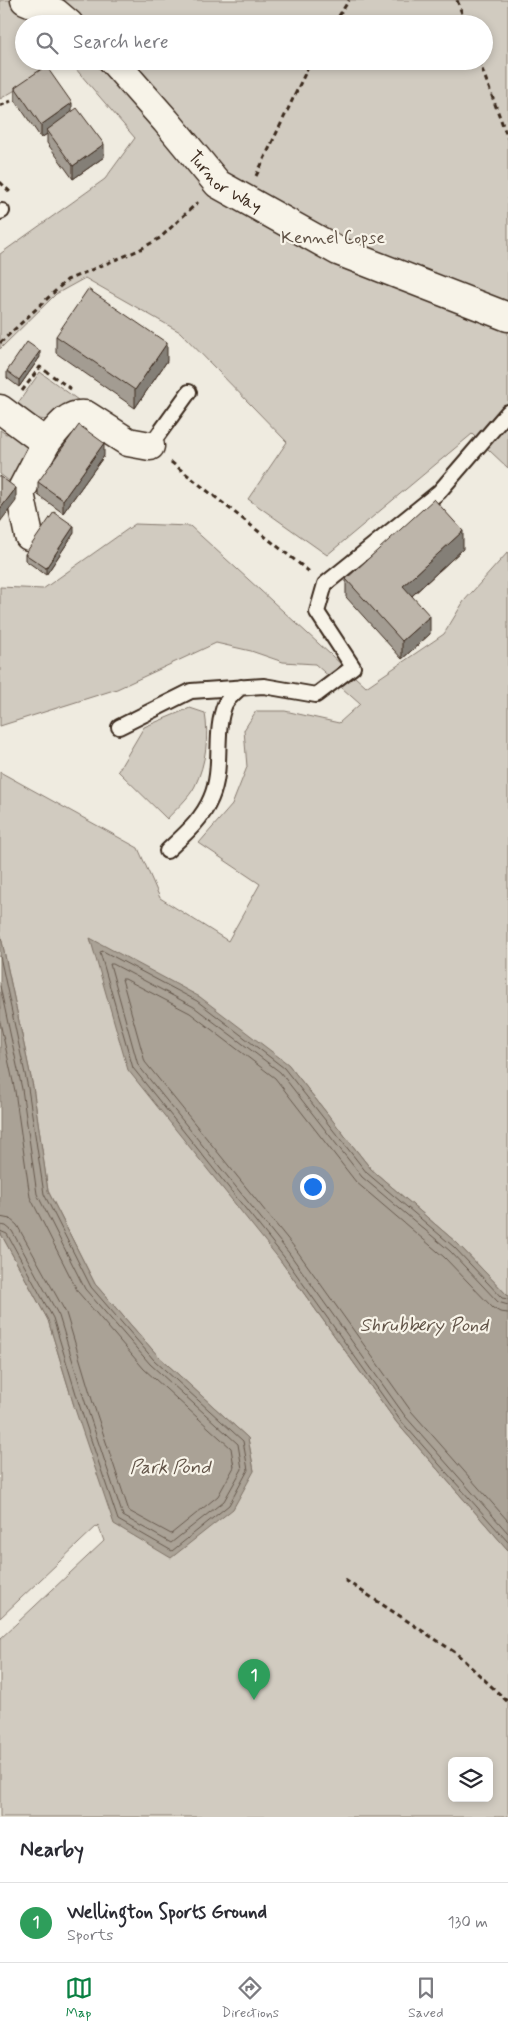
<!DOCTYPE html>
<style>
body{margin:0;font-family:Mynerve,sans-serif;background:#f7f7f7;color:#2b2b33}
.controls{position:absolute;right:15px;bottom:15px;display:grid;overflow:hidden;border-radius:8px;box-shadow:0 2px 8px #0003}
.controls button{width:45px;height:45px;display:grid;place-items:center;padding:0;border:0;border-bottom:1px solid #e1e1e2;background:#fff;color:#2b2b33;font:25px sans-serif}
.you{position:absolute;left:312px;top:1186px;width:18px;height:18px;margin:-12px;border:4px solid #fff;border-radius:50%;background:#1a73e8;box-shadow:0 0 0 8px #1a73e833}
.badge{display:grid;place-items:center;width:32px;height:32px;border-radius:50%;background:#0b8043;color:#fff;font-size:16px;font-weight:700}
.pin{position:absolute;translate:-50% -41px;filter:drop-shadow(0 1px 2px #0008)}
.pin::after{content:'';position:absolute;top:26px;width:18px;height:15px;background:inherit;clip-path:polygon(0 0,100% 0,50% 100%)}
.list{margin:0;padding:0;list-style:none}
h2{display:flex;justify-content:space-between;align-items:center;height:65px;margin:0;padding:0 20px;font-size:21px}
h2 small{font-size:16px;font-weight:400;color:#7c7c81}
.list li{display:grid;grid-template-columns:32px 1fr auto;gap:15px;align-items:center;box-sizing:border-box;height:80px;padding:0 20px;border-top:1px solid #e1e1e2}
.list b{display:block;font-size:19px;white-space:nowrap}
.list p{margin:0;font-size:16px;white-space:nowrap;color:#7c7c81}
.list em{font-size:16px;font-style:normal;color:#7c7c81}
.icon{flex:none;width:28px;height:28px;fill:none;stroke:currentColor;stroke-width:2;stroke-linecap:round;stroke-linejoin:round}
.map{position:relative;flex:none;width:508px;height:1817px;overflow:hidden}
.search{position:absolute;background:#fff;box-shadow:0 2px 8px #0003;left:15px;right:15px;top:15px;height:55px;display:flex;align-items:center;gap:12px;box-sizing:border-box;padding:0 18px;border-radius:28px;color:#7c7c81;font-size:19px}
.sheet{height:145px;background:#fff}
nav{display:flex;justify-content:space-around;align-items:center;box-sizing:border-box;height:70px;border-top:1px solid #e1e1e2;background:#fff;font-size:14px;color:#7c7c81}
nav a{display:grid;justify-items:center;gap:2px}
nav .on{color:#0b8043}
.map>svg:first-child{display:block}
</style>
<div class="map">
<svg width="508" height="1817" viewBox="0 0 508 1817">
<rect width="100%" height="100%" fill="#efebe0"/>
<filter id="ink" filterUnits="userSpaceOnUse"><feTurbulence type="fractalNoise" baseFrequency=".02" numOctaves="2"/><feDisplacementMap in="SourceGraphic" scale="10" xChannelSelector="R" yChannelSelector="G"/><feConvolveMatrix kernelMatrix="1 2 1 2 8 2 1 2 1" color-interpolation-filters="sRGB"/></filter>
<g filter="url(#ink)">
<path fill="#d1cbc0" stroke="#867a6f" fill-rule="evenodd" d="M 0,0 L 508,0 L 508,468 L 472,434 L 327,555 L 248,499 L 287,442 L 180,332 L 85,278 L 56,294 L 0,349 L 0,254 L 105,179 L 135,138 L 69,61 L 484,61 L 484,24 L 24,24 L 24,61 L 65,61 L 0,99 Z
M 40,372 L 78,400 C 63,402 55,426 37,418 C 31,415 24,408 18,403 Z
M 0,430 L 6,434 L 19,431 C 36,457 26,459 9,481 L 0,474 Z
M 135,524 L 190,526 L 366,687 L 444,634 L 464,601 L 508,552 L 508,1296 L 457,1243 L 371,1169 L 288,1064 L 280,1260 L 397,1423 L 508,1550 L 508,1817 L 0,1817 L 0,1639 L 104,1541 L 98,1525 L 0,1618 L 0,1232 L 48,1320 L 75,1409 L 254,1471 L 248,1438 L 158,1356 L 95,1284 L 48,1191 L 33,1087 L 0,932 L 0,772 L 138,848 L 160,898 L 228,941 L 260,884 L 199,843 L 232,805 L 247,767 L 244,730 L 256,711 L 285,711 L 339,723 L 360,704 L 315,664 L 283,662 L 251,651 L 216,643 L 117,689 L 0,726 L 0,587 L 43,589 ZM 452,1761 L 489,1761 L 489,1798 L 452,1798 Z
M 190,708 L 205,713 C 209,737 206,763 195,786 C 189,798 176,809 167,819 L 118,771 L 144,727 Z"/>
<path fill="#aaa296" stroke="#7e7266" d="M 0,932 L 33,1087 L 48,1191 L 95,1284 L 158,1356 L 248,1438 L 254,1471 L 233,1509 L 171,1558 L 114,1524 L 75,1409 L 48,1320 L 0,1232 Z
M 90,938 L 200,997 L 288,1064 L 371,1169 L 457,1243 L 508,1296 L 508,1550 L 397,1423 L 280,1260 L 128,1070 Z"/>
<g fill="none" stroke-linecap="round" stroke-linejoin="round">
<path stroke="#675a4e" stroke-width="1" d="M 0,956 L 28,1088 L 44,1194 L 91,1287 L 154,1360 L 243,1441 L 248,1470 L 229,1505 L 172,1551 L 118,1520 L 80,1407 L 53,1318 L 7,1234 L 0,1231
M 0,986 L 22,1089 L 37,1194 L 85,1289 L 150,1364 L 238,1444 L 242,1469 L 224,1501 L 171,1543 L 123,1516 L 86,1405 L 59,1316 L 12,1231 L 6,1226 L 0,1225
M 0,1022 L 15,1091 L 30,1197 L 78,1292 L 144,1369 L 231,1448 L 234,1467 L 218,1496 L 171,1534 L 129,1511 L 93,1403 L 66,1313 L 17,1225 L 10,1219 L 0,1217
M 508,1299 L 502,1298 L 454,1247 L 367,1173 L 284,1068 L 197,1001 L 103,951 L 100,952 L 133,1068 L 284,1257 L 400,1420 L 508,1542
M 508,1305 L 498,1302 L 450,1251 L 362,1177 L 280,1072 L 194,1007 L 113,964 L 110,964 L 138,1065 L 289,1253 L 405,1416 L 508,1533
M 508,1313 L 500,1312 L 493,1308 L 444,1257 L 356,1182 L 275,1078 L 190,1013 L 125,979 L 122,979 L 145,1062 L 295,1248 L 411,1411 L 508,1521"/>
<g stroke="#3b2a1e" stroke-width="18">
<path id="service" d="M 0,212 L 2,211
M 150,446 L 189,392
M 119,727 L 191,691 L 264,686 L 316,695 L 353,667 L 317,612 L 325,584 L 439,492 L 508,412
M 167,851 C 184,835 202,820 211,798 C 224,768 213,734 225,704 C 228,698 236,692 241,687"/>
</g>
<g stroke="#3b2a1e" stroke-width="31">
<g id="minor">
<path d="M 25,0 L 56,13 L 69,24"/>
<path id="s1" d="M 113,61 L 166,121 L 218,184 L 338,251 L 508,317"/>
<path d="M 0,409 L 46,443 C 57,430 67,412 86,415 L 128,442 L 150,446"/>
<path d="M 29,536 L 20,493 L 46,443"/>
</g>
</g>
<path stroke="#3b2a1e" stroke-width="3" stroke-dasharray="5 4" stroke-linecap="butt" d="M 457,0 L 466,24
M 334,24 L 349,0
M 479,61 L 508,139
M 0,106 L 11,101
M 256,176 L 311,61
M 0,182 L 10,192
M 0,343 L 67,280 L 139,250 L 160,238 L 198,202
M 22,391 L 40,367 L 71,389
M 171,462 L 311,573
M 345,1580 L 456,1653 L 508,1702"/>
<use href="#service" stroke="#f7f3e8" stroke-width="14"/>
<use href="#minor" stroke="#f7f3e8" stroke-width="28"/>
</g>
<path fill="#a39c92" stroke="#3b2a1e" d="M 15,87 L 72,112 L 104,157 L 73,179 L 47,143 L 47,134 L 41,138 L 15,100 Z
M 56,336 L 167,361 L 135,408 L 56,353 Z
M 40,357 L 19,387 L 7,378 L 7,371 Z
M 104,456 L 63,513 L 38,495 L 38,482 Z
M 74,533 L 46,575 L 25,560 L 25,554 Z
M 463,549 L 412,596 L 430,634 L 402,659 L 346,597 L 346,579 Z"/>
<path fill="#847f77" stroke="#3b2a1e" d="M 72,103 L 72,116 L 47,130 L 47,134 L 41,138 L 41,125 Z
M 104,144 L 104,157 L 73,179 L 73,166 Z
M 167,343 L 167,361 L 135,408 L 135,390 Z
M 40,351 L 40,357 L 19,387 L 19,380 Z
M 104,443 L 104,456 L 63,513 L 63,500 Z
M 16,488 L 16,501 L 0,522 L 0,509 Z
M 74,526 L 74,533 L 46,575 L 46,568 Z
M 463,531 L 463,549 L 403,604 L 403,586 Z
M 430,616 L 430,634 L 402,659 L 402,641 Z"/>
<path fill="#bdb5aa" stroke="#3b2a1e" d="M 46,66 L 72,103 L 41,125 L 15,87 Z
M 77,108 L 104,144 L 73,166 L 47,130 Z
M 88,289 L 167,343 L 135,390 L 56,336 Z
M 27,342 L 40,351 L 19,380 L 7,371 Z
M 79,425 L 104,443 L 63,500 L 38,482 Z
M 0,476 L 16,488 L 0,509 Z
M 434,499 L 463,531 L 403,586 L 430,616 L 402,641 L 346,579 Z
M 54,512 L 74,526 L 46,568 L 25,554 Z"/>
</g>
<g text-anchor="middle" stroke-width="4.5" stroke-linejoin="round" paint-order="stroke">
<g font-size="18" fill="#3b2a1e" stroke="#f7f3e8">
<text dy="6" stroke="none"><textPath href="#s1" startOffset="166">Turnor Way</textPath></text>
</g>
<g font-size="18" fill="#605246" stroke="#f7f3e8">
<text x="333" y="243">Kennel Copse</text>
</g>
<g font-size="19" font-style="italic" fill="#625448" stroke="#f7f3e8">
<text x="424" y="1331">Shrubbery Pond</text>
<text x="170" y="1473">Park Pond</text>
</g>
</g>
</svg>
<div class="controls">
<button><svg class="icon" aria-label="layers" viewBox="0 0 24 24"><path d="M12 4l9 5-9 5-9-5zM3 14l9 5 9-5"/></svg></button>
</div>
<div class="you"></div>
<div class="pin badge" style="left:254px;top:1700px;background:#2e9e5b">1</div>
<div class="search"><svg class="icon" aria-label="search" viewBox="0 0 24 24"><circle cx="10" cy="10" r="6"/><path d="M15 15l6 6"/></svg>Search here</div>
</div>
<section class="sheet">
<h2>Nearby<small></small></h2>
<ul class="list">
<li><span class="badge" style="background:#2e9e5b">1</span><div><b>Wellington Sports Ground</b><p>Sports</p></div><em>130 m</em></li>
</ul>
</section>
<nav>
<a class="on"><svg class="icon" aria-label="map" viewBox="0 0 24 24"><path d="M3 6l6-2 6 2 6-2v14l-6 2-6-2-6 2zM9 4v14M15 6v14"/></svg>Map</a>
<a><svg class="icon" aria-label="directions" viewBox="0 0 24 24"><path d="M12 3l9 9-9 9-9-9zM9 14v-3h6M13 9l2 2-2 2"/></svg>Directions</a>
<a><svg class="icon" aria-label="saved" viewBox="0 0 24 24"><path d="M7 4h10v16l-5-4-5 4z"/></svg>Saved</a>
</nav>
